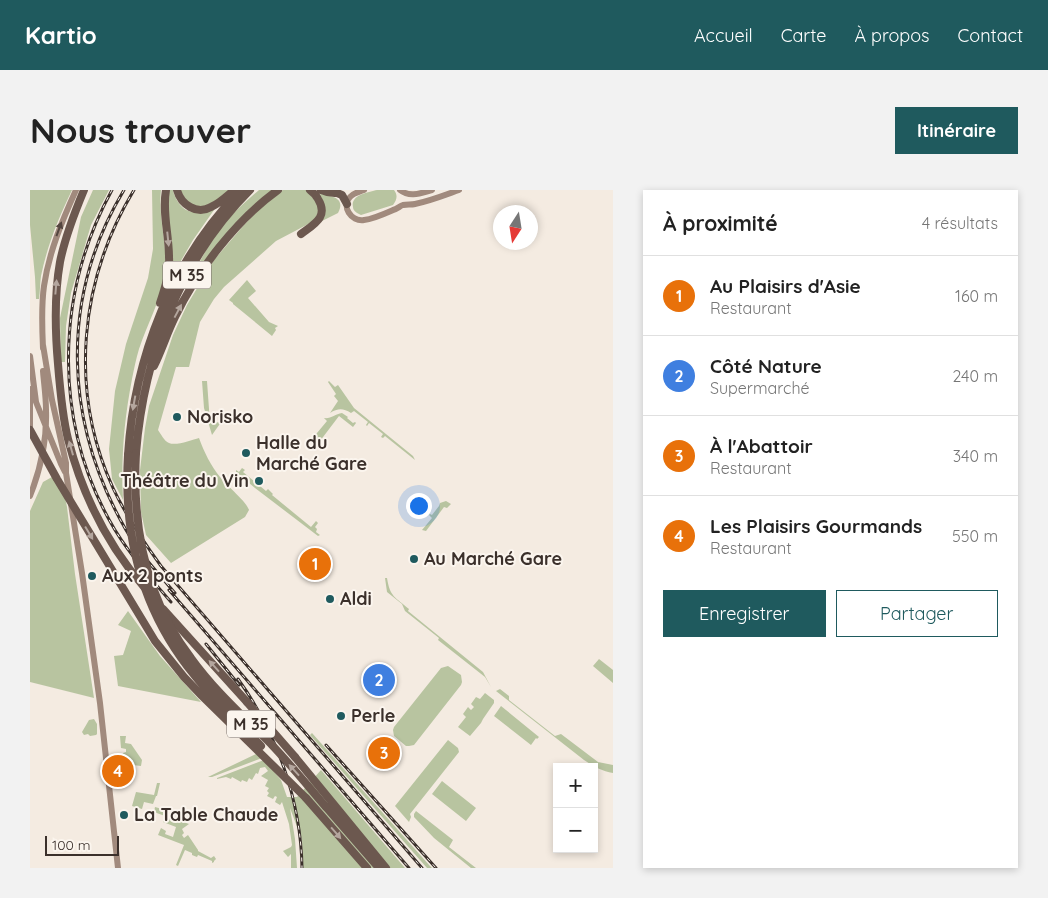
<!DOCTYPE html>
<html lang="fr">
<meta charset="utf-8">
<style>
body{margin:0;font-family:Quicksand,sans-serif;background:#f2f2f2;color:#222}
.controls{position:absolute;right:15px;bottom:15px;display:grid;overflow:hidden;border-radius:0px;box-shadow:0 2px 8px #0003}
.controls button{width:45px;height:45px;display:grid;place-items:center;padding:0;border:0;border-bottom:1px solid #e0e0e0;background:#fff;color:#222;font:25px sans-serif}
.compass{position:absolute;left:463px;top:15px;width:45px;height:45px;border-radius:50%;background:#fff;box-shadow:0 2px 8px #0003;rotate:192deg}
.scale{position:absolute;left:15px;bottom:12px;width:74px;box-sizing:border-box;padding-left:5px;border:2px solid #3b302b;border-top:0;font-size:14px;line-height:18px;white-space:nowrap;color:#3b302b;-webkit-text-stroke:4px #fbf5ee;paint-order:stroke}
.you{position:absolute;left:388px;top:315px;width:18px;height:18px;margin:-12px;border:4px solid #fff;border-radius:50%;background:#1a73e8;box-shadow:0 0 0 8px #1a73e833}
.badge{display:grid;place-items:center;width:32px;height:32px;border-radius:50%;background:#1f5a5e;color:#fff;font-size:16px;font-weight:700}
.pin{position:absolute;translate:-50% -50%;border:2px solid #fff;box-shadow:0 1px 5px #0006}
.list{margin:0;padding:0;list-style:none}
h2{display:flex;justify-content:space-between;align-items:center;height:65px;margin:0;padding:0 20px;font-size:21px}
h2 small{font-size:16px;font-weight:400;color:#767676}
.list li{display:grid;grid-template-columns:32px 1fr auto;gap:15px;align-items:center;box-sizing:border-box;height:80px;padding:0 20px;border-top:1px solid #e0e0e0}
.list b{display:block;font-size:19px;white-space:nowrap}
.list p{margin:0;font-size:16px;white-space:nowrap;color:#767676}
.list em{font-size:16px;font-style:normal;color:#767676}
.actions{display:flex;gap:10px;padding:15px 20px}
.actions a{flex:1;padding:11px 0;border:1px solid #1f5a5e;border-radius:0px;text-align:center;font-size:18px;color:#1f5a5e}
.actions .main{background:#1f5a5e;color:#fff}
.map{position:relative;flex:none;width:583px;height:678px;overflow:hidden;border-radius:0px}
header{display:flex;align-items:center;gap:30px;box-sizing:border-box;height:70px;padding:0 25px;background:#1f5a5e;color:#fff}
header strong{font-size:24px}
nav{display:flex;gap:28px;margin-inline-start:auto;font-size:18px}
.intro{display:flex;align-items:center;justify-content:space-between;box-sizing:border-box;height:120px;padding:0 30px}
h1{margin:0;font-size:35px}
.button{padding:12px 22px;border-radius:0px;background:#1f5a5e;color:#fff;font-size:18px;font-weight:700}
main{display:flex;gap:30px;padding:0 30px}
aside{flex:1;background:#fff;border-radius:0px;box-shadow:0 2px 8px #0003}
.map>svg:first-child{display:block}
</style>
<header>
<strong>Kartio</strong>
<nav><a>Accueil</a><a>Carte</a><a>À propos</a><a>Contact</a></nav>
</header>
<div class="intro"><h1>Nous trouver</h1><a class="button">Itinéraire</a></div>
<main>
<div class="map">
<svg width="583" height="678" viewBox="0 0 583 678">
<rect width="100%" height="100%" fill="#f4ebe1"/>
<path fill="#b8c4a0" d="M 0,0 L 42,0 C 29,27 17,56 11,86 C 10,93 10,102 9,109 L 6,109 L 5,87 L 0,35 Z
M 63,0 L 79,0 L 61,35 L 41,103 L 36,136 L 35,172 L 31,172 L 30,128 L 51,27 Z
M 122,0 L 131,0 C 128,28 138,56 135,84 C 131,110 117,134 109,159 C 106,169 104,179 102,189 C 94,231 91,267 93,310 L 82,289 L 79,259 L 85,201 L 96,154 L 118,88 L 123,59 Z
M 137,0 L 143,0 C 145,10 153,22 164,22 C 171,22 178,20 184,20 L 163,50 L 141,88 Z
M 150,0 L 199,0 L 188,10 L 172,17 L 158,14 Z
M 229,0 L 243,0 L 225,15 L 148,116 C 161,88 174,60 193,35 C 204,22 216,11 229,0 Z
M 253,0 L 277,0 L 289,16 L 289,22 L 284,31 L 246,51 L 194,97 L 184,109 L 170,132 L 159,177 L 146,177 L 128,240 C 131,244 134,251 139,253 C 146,256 162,250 169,248 C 174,262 181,276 190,287 C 197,296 217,312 219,320 L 215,327 L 141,373 L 116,345 L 111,322 L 110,280 L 115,238 L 119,216 L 143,145 L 157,115 L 184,70 L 214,35 L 236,12 Z
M 347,0 L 364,0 C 368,5 367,10 363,15 L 331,25 C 327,23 323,21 323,17 C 320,5 339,2 347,0 Z
M 291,4 C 302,6 316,8 308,23 L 290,32 L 289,5 Z
M 217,90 L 226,101 L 218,108 L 239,132 L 248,136 L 245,138 L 246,140 L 242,146 L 203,114 L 203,113 L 199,110 Z
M 172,191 L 177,191 L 180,233 L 191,232 L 191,228 L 194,228 L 182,245 L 174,218 Z
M 299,191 L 305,197 L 308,195 L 324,218 L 383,266 L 385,270 L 355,246 L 353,248 L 351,247 L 353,244 L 339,233 L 337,236 L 336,235 L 338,232 L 324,221 L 321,223 C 313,218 308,218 300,223 L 308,211 L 304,206 L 306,204 L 298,192 Z
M 312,223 L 318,227 L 317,228 L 323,233 L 325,232 L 326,233 L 323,237 L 309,226 L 290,251 L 281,250 L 279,249 L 279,247 L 282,249 L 297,231 L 294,228 C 301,229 305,224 312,223 Z
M 212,278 L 215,280 L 213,282 L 236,301 L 238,299 L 243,304 L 242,305 L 281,337 L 286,331 L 288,333 L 285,337 L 287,339 L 286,342 L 290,345 L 288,346 L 225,298 L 206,282 L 206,280 L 209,282 Z
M 22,287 L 31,288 L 37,317 L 45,384 L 64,508 L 0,492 L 0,321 L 13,292 Z
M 416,311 L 421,314 L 417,318 L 414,317 L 396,341 L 392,340 L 402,328 L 399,325 L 400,324 L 402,325 L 409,316 L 410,313 Z
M 355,388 L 357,388 C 360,407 365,407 379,419 L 378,421 L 453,482 L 461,497 L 455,487 L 408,450 L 409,448 L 375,421 L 372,414 L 357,402 Z
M 98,421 L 130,466 L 171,512 L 88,496 L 84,466 L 93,465 L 101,441 L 88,435 Z
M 569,469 L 583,480 L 583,493 L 563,476 Z
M 418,476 L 431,485 L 432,492 L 431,495 L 384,555 L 379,556 L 376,556 L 364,546 L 363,540 L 364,537 L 411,478 Z
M 470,499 L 479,506 L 479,510 L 525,546 L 531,544 L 568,572 L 583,575 L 583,583 C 571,581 563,576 554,570 L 466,501 Z
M 455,503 L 464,510 L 464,513 L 453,529 L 451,533 L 440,546 L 428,537 L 436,527 L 433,524 L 438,517 L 441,520 L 444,517 L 441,514 L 446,507 L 450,509 Z
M 471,516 L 509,547 L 507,549 L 506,548 L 501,555 L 464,526 Z
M 64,529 L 67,534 L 67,544 L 66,545 L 60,546 L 58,544 L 54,545 L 52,542 L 59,530 Z
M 282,543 L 400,676 L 402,678 L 397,678 L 280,545 Z
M 90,546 L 96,546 L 95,553 L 101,554 L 112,570 L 111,576 L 103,575 L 103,570 L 94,568 L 93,563 L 96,562 L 96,559 L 91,558 Z
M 418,550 L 428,558 L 429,562 L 380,624 L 381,627 L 379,632 L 365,616 Z
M 228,563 L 232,568 L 182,587 L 178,587 Z
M 234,570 L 251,590 L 257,607 L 267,607 L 291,580 L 375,678 L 273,678 L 272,650 L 260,618 L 265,649 L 267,678 L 261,678 L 261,664 L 258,667 L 253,661 L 261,657 L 262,655 L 259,634 L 252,612 L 250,615 L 245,612 L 247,607 L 245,606 L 243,609 L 237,606 L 239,603 L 237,601 L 239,598 L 235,596 L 238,590 L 231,586 L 238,581 L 235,577 L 230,578 L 228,584 L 226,583 L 222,590 L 219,588 L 217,592 L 212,590 L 211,592 L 202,587 L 201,589 L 196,587 L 187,589 L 187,588 Z
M 412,591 L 446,618 L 436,631 L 402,604 Z
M 127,593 L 130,593 L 127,606 L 126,606 L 123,614 L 114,612 L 112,619 L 102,616 L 106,602 L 124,605 Z
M 125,617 L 139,621 L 136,626 L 159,634 L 152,639 L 154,643 L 152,645 L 154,648 L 158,645 L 168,660 L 168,661 L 181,668 L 184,666 L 186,669 L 184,671 L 184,672 L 182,673 L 182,671 L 168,665 L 167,667 L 162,665 L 162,663 L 155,660 L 148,676 L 146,675 L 154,655 L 128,645 L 131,638 L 136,641 L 135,644 L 143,647 L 146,637 L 133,632 L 135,626 L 124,622 Z
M 386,621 L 423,650 L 419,657 L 446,678 L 441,678 L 404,648 L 384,627 L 384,624 Z"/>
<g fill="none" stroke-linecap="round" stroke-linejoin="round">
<path stroke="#a18a7d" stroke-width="6" d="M 334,0 C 329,2 323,3 320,7 C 311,16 321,32 334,30 C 343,29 354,24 363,20 C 367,19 370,16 373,15 C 377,14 381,15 385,14 C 400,11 415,5 429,0
M 370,0 C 380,8 391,3 402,0
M 13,155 L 22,210 L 36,273 L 36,283 L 52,383 L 70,513 L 88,678
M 13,158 C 12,137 11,117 14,96 C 19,62 32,31 46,0
M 0,166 L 6,212 L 31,274 L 35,282
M 0,239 L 0,199
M 0,306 C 11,278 17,250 16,220 C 16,207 14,194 13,181"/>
<path stroke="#6c584f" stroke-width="8" d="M 54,0 C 44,24 35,47 30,72 C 24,106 25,140 28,174 C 30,199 32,225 38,249 C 52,304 77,354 114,397
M 147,0 C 151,15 167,25 181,17 C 190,13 197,6 204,0
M 291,0 L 297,2 L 305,3
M 300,0 L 312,5 L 317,14
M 271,44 C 284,34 299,27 288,9 C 286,5 284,3 280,0
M 130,113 C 135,98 140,83 139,67 C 139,45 132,22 136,0
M 124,176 C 132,160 137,143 145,127 C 167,81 206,30 248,0
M 106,263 C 114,165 150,70 220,0
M 98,265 C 104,169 142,69 211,0
M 133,419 L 217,512
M 265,567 L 356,678
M 276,608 L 337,678
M 296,617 L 349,678"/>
<g stroke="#3b302b" stroke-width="3">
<path id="rail" d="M 82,0 C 24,106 23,236 85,340 C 101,366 121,389 141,412
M 94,0 C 29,108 34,232 96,340 C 109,363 128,383 145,403
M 104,0 C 49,91 39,201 83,298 C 96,326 113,351 131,376 L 392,678
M 139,400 L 379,678
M 176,454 L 209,495
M 208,489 C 247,543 271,611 272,678
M 296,555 L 406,678"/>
</g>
<use href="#rail" stroke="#fbf5ee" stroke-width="1" stroke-dasharray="4" stroke-linecap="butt"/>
<path stroke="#6c584f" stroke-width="8" d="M 0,240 L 27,289 L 125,451 L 154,487 L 172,506 L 276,608
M 106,263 C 102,337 115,408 161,468 C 184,500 213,526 241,554 C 260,574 278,596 296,617
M 98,265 C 93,347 112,422 165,486 C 185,511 209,533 231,556
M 217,512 L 265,567"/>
</g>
<defs><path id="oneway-solid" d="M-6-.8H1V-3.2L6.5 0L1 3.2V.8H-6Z" transform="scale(1.25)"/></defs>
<use fill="#544640" href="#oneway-solid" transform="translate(29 39) rotate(-70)"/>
<g fill="#b4a69e">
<use href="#oneway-solid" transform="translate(138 49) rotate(84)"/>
<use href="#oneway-solid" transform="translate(26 97) rotate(-85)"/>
<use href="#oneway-solid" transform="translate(148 121) rotate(-62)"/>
<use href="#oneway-solid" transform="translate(104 213) rotate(100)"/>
<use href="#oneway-solid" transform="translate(41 258) rotate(-106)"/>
<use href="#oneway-solid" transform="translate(59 343) rotate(59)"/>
<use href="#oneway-solid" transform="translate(184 476) rotate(-132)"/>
<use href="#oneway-solid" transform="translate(264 580) rotate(-132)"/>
<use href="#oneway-solid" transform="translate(306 643) rotate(49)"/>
</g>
<g fill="#1f5a5e" stroke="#fbf5ee" stroke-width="2">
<circle cx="147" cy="227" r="5"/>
<circle cx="216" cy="263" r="5"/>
<circle cx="229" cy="291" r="5"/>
<circle cx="384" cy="369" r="5"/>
<circle cx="62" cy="386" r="5"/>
<circle cx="300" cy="409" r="5"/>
<circle cx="311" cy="526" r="5"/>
<circle cx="94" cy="625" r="5"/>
</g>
<g text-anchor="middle" stroke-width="4" stroke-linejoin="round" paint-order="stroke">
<g fill="#fbf5ee" stroke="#756b66" stroke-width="1">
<rect x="133" y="71.5" width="48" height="27" rx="4"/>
<rect x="197" y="520.5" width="48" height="27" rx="4"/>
</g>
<g font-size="16" font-weight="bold" fill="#3b302b">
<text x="157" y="91">M 35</text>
<text x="221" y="540">M 35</text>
</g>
<g font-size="18" font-weight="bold" fill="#3b302b" stroke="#fbf5ee" text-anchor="start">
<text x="157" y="233">Norisko</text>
<text x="226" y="259">Halle du<tspan x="226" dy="21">Marché Gare</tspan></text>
<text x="219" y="297" text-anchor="end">Théâtre du Vin</text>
<text x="394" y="375">Au Marché Gare</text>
<text x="72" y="392">Aux 2 ponts</text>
<text x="310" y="415">Aldi</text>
<text x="321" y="532">Perle</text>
<text x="104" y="631">La Table Chaude</text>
</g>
</g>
</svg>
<div class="controls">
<button>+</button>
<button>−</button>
</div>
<svg class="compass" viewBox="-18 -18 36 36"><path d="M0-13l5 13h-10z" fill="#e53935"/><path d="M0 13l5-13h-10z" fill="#767676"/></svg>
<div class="scale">100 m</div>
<div class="you"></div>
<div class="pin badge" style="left:285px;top:374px;background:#e8710a">1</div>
<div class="pin badge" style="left:349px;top:490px;background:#3f7fe0">2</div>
<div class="pin badge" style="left:354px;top:563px;background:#e8710a">3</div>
<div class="pin badge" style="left:88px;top:581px;background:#e8710a">4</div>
</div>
<aside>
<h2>À proximité<small>4 résultats</small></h2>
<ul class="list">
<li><span class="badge" style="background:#e8710a">1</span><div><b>Au Plaisirs d'Asie</b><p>Restaurant</p></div><em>160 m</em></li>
<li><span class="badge" style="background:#3f7fe0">2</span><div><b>Côté Nature</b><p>Supermarché</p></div><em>240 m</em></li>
<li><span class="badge" style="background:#e8710a">3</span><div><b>À l'Abattoir</b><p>Restaurant</p></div><em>340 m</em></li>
<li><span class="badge" style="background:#e8710a">4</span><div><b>Les Plaisirs Gourmands</b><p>Restaurant</p></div><em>550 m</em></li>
</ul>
<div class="actions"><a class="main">Enregistrer</a><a>Partager</a></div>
</aside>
</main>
